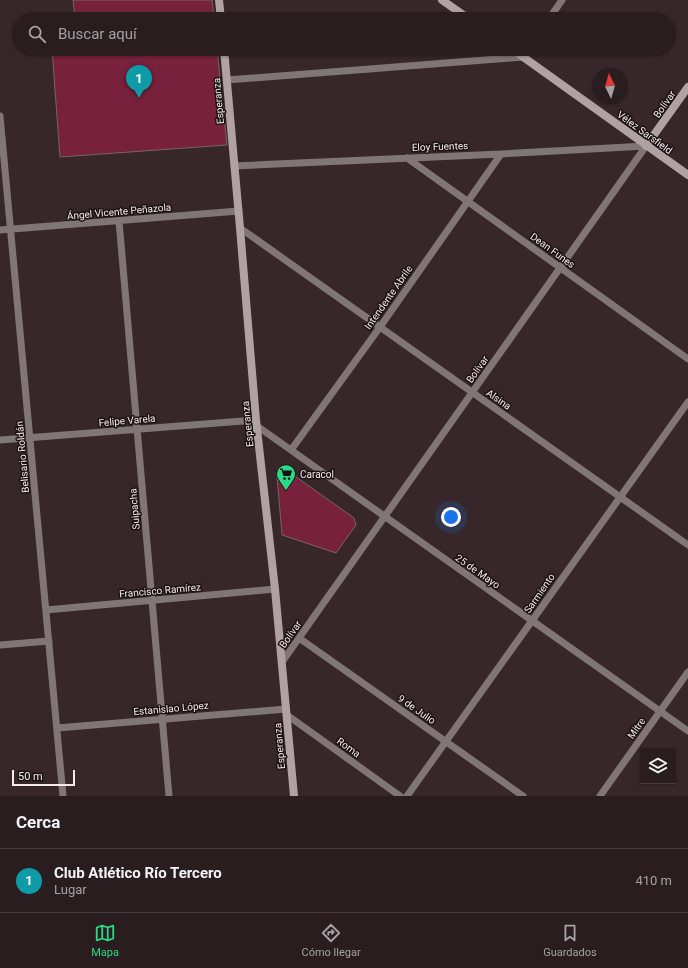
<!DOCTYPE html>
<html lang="es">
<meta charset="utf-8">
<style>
body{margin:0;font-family:Roboto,sans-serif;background:#362a2d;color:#f1f3f6}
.controls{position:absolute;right:12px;bottom:12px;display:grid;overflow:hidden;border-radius:0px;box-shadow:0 1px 3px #0004}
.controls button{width:36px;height:36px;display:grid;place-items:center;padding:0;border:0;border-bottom:1px solid #463b3e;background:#2a1d20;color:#f1f3f6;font:20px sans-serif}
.compass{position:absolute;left:592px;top:68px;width:36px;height:36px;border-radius:50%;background:#2a1d20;box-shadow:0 1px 3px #0004;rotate:355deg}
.scale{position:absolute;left:12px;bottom:10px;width:63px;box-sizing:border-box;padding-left:4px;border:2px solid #f6eaec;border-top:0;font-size:11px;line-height:14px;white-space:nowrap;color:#f6eaec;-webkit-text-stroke:3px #1a1213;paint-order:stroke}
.you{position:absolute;left:451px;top:517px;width:14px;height:14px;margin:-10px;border:3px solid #fff;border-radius:50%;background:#1a73e8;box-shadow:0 0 0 6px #1a73e833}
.badge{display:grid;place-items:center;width:26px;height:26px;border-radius:50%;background:#2bd884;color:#fff;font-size:13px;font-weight:700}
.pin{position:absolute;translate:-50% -33px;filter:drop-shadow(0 1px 2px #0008)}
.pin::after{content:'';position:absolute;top:21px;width:14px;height:12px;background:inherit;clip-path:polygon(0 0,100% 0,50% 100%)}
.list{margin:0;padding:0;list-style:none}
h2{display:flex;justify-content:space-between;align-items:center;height:52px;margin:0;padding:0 16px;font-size:17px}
h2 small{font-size:13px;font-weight:400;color:#a5a2a5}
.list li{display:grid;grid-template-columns:26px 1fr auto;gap:12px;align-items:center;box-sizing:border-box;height:64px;padding:0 16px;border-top:1px solid #463b3e}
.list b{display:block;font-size:15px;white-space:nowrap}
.list p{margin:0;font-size:13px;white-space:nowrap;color:#a5a2a5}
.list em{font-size:13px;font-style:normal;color:#a5a2a5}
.icon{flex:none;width:22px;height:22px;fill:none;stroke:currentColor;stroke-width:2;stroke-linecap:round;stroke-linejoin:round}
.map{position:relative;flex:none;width:688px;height:796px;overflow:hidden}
.search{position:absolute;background:#2a1d20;box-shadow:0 1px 3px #0004;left:12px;right:12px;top:12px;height:44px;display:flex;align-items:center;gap:10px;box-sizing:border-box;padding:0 14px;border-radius:22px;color:#a5a2a5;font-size:15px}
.sheet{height:116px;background:#2a1d20}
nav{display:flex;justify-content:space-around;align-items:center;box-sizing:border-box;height:56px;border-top:1px solid #463b3e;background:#2a1d20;font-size:11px;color:#a5a2a5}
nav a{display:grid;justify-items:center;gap:2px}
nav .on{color:#2bd884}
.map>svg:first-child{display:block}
</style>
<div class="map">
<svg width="688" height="796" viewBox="0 0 688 796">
<rect width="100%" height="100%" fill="#38272a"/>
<path fill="#77213c" stroke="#786367" d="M 73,0 L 212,0 L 214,19 L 75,19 Z
M 52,49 L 217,49 L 227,145 L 60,157 Z
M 292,474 L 354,518 L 356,525 L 336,553 L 282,535 L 277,476 Z"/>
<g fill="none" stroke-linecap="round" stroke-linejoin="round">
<path stroke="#807678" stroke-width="7" d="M 549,19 L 562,0
M 227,80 L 523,57 L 528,49
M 0,116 L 63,796
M 407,158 L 688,359
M 234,166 L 501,154 L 646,146
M 119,221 L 169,796
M 240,228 L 688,545
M 0,230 L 239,211
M 257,426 L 688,731
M 0,440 L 256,420
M 291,450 L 380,327 L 501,154
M 46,610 L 275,589
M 299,638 L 523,796
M 0,645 L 49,641
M 282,662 L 646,146
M 287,715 L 400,796
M 57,728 L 286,709
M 407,796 L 688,402
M 600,796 L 688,672"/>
<path stroke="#b0a1a3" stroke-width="8" d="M 219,0 L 221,19
M 442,0 L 469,19
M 224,49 L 240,228 L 256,420 L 275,589 L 294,796
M 512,49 L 688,175
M 646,146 L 688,87"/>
</g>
<defs>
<g id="supermarket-pin" transform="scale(1)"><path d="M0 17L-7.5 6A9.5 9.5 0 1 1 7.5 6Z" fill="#2bd884" stroke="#1a1213"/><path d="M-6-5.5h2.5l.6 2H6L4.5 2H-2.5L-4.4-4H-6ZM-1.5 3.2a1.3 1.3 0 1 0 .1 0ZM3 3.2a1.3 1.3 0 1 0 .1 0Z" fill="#111"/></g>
</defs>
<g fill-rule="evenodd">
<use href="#supermarket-pin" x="286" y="474"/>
</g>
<g text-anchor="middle" stroke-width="3" stroke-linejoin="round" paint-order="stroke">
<g font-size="10" fill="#f6eaec" stroke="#1a1213">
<text transform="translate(218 101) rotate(-95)" y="4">Esperanza</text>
<text transform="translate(664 104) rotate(-55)" y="4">Bolívar</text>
<text transform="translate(645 132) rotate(36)" y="4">Vélez Sarsfield</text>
<text transform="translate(440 146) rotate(-2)" y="4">Eloy Fuentes</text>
<text transform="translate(119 211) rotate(-5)" y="4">Ángel Vicente Peñazola</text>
<text transform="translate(553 250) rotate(36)" y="4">Dean Funes</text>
<text transform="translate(388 297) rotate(-55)" y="4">Intendente Abrile</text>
<text transform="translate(477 369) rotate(-55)" y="4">Bolívar</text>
<text transform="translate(499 399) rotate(35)" y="4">Alsina</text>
<text transform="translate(127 420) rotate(-5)" y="4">Felipe Varela</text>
<text transform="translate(247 424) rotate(-96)" y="4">Esperanza</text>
<text transform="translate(22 457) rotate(-95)" y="4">Belisario Roldán</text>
<text transform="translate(134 509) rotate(-95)" y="4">Suipacha</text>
<text transform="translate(478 571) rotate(35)" y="4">25 de Mayo</text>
<text transform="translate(160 590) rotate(-5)" y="4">Francisco Ramírez</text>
<text transform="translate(539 593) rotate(-55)" y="4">Sarmiento</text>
<text transform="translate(290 634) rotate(-55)" y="4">Bolívar</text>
<text transform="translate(171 708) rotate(-5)" y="4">Estanislao López</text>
<text transform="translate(417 709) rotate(35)" y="4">9 de Julio</text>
<text transform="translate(636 728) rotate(-55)" y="4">Mitre</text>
<text transform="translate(279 746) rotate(-95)" y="4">Esperanza</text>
<text transform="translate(349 747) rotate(36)" y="4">Roma</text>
</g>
<g font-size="10" fill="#f6eaec" stroke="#1a1213" text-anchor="start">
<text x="300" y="478">Caracol</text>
</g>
</g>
</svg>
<div class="controls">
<button><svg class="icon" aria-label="layers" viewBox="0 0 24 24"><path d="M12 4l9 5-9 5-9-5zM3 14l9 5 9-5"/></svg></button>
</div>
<svg class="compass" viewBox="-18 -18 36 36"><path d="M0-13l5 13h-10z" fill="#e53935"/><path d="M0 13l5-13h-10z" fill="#a5a2a5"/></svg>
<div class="scale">50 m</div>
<div class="you"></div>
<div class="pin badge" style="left:139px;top:98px;background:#0f9aa8">1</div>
<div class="search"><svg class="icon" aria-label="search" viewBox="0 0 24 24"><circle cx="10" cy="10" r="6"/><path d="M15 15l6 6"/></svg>Buscar aquí</div>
</div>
<section class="sheet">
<h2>Cerca<small></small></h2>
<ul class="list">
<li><span class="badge" style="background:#0f9aa8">1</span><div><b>Club Atlético Río Tercero</b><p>Lugar</p></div><em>410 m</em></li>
</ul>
</section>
<nav>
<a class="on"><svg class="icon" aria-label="map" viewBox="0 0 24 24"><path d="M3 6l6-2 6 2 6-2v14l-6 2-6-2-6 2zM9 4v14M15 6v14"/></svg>Mapa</a>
<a><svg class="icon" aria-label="directions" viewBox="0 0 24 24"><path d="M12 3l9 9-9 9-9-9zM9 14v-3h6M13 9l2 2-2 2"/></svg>Cómo llegar</a>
<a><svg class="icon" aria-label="saved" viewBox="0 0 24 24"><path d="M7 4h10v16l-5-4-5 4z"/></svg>Guardados</a>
</nav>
